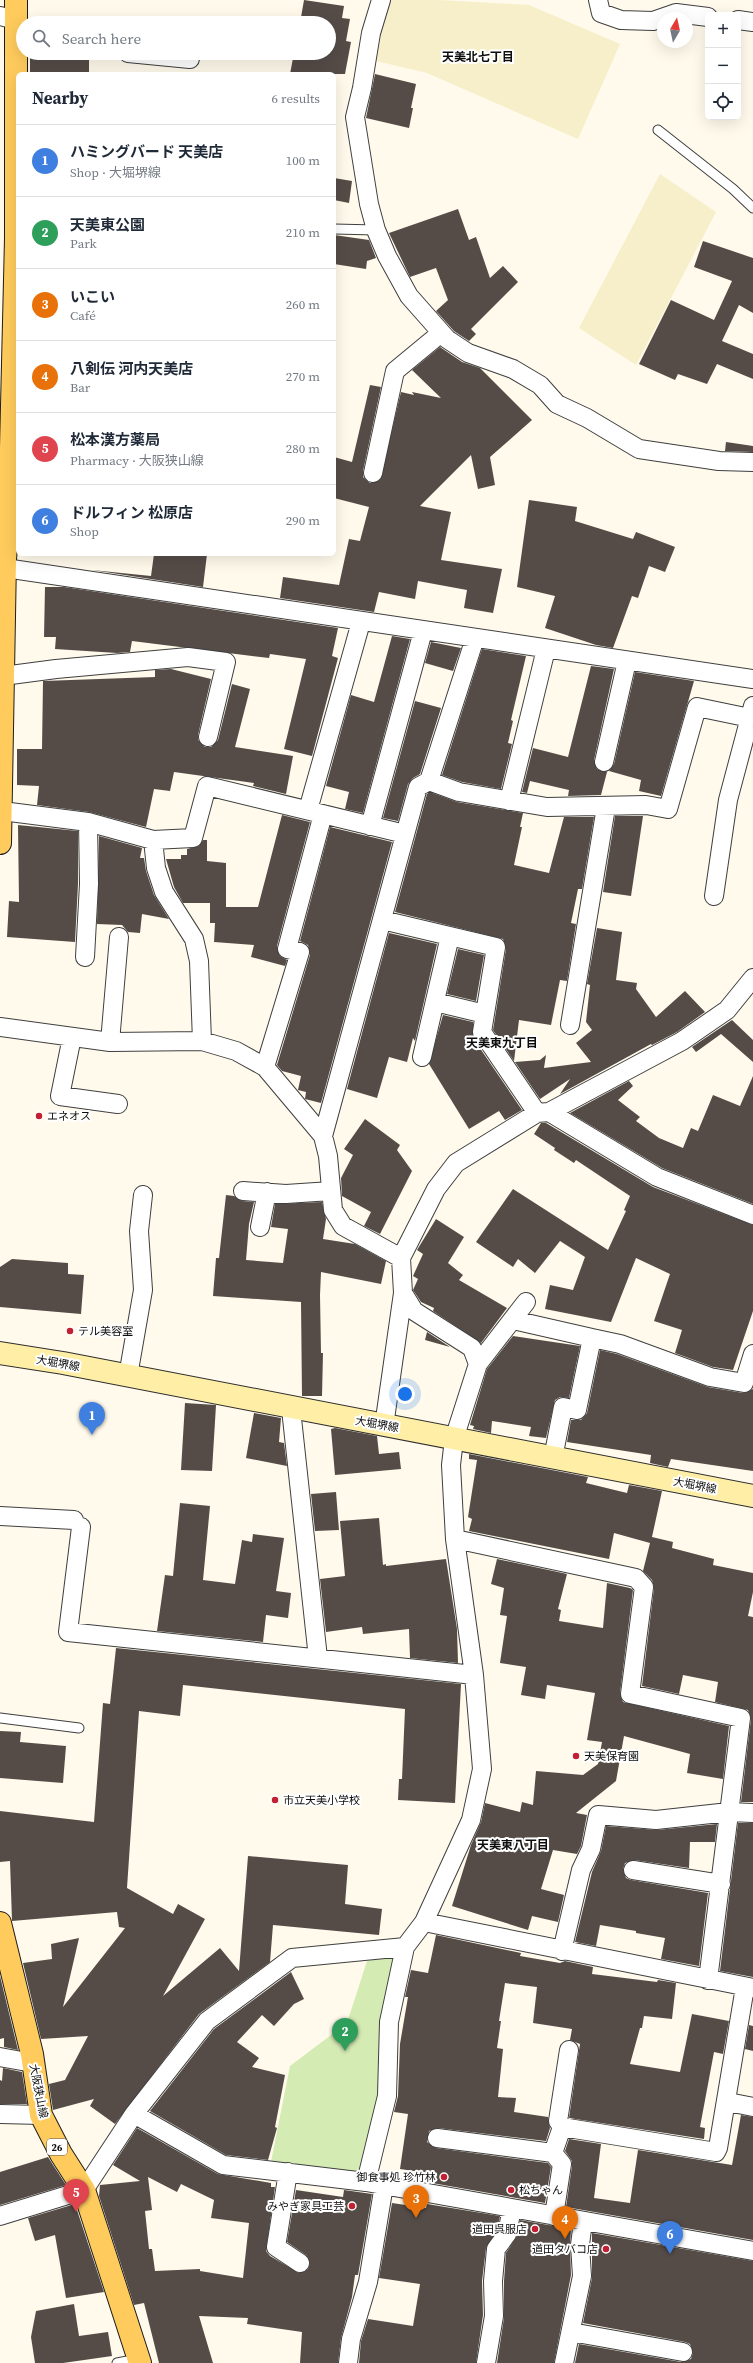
<!DOCTYPE html>
<meta charset="utf-8">
<style>
body{margin:0;font-family:"Source Serif 4","Noto Sans JP",serif;background:#f6f6f7;color:#1f2937}
.controls{position:absolute;right:12px;top:12px;display:grid;overflow:hidden;border-radius:6px;box-shadow:0 4px 16px #0002}
.controls button{width:36px;height:36px;display:grid;place-items:center;padding:0;border:0;border-bottom:1px solid #e0e1e3;background:#fff;color:#1f2937;font:20px sans-serif}
.compass{position:absolute;left:657px;top:12px;width:36px;height:36px;border-radius:50%;background:#fff;box-shadow:0 4px 16px #0002;rotate:9deg}
.you{position:absolute;left:405px;top:1394px;width:14px;height:14px;margin:-10px;border:3px solid #fff;border-radius:50%;background:#1a73e8;box-shadow:0 0 0 6px #1a73e833}
.badge{display:grid;place-items:center;width:26px;height:26px;border-radius:50%;background:#b45309;color:#fff;font-size:13px;font-weight:700}
.pin{position:absolute;translate:-50% -33px;filter:drop-shadow(0 1px 2px #0008)}
.pin::after{content:'';position:absolute;top:21px;width:14px;height:12px;background:inherit;clip-path:polygon(0 0,100% 0,50% 100%)}
.list{margin:0;padding:0;list-style:none}
h2{display:flex;justify-content:space-between;align-items:center;height:52px;margin:0;padding:0 16px;font-size:17px}
h2 small{font-size:13px;font-weight:400;color:#747a83}
.list li{display:grid;grid-template-columns:26px 1fr auto;gap:12px;align-items:center;box-sizing:border-box;height:72px;padding:0 16px;border-top:1px solid #e0e1e3}
.list b{display:block;font-size:15px;white-space:nowrap}
.list p{margin:0;font-size:13px;white-space:nowrap;color:#747a83}
.list em{font-size:13px;font-style:normal;color:#747a83}
.icon{flex:none;width:22px;height:22px;fill:none;stroke:currentColor;stroke-width:2;stroke-linecap:round;stroke-linejoin:round}
.map{position:relative;flex:none;width:753px;height:2363px;overflow:hidden}
.search{position:absolute;background:#fff;box-shadow:0 4px 16px #0002;left:16px;top:16px;width:320px;height:44px;display:flex;align-items:center;gap:10px;box-sizing:border-box;padding:0 14px;border-radius:22px;color:#747a83;font-size:15px}
.panel{position:absolute;background:#fff;box-shadow:0 4px 16px #0002;left:16px;top:72px;width:320px;height:484px;border-radius:6px}
.map>svg:first-child{display:block}
</style>
<div class="map">
<svg width="753" height="2363" viewBox="0 0 753 2363">
<rect width="100%" height="100%" fill="#fffaeb"/>
<path fill="#f6efca" d="M 389,0 L 439,0 L 529,5 L 620,44 L 578,139 L 427,73 L 372,60 Z
M 660,174 L 716,212 L 636,365 L 579,328 Z"/>
<path fill="#d4ebb3" d="M 399,1954 L 382,2009 L 382,2089 L 365,2165 L 354,2172 L 271,2162 L 290,2066 L 347,2023 L 367,1961 Z"/>
<path fill="#554c48" fill-rule="evenodd" d="M 304,0 L 344,6 L 342,18 L 350,19 L 346,41 L 351,42 L 345,74 L 290,74 L 294,53 L 329,53 L 329,23 L 300,23 Z
M 30,53 L 89,57 L 89,74 L 30,74 Z
M 375,74 L 416,84 L 411,108 L 413,108 L 409,128 L 366,118 Z
M 334,178 L 352,181 L 349,203 L 334,200 Z
M 458,209 L 469,240 L 476,237 L 490,278 L 503,266 L 518,282 L 471,329 L 476,334 L 469,341 L 454,331 L 436,311 L 448,300 L 436,268 L 410,277 L 389,233 Z
M 334,235 L 369,240 L 376,258 L 367,261 L 366,269 L 334,264 Z
M 703,241 L 753,258 L 753,313 L 739,305 L 722,341 L 753,354 L 753,379 L 717,364 L 707,384 L 678,374 L 675,380 L 639,364 L 671,300 L 714,320 L 732,281 L 694,267 Z
M 440,347 L 462,362 L 480,368 L 532,420 L 490,457 L 495,485 L 478,489 L 471,455 L 420,506 L 451,512 L 441,560 L 502,569 L 493,613 L 464,608 L 467,590 L 418,581 L 415,599 L 379,592 L 374,612 L 280,598 L 283,577 L 339,585 L 349,539 L 360,541 L 369,507 L 334,498 L 334,457 L 352,462 L 370,385 L 381,387 L 363,471 L 363,477 L 370,483 L 380,480 L 401,392 L 414,395 L 412,392 L 441,398 L 412,370 Z
M 726,442 L 753,446 L 753,452 L 725,451 Z
M 529,500 L 577,507 L 575,521 L 633,539 L 636,532 L 675,547 L 665,572 L 649,566 L 638,598 L 632,596 L 613,648 L 596,645 L 545,628 L 555,596 L 517,587 Z
M 154,554 L 207,554 L 203,587 L 92,570 L 151,576 Z
M 45,587 L 64,587 L 338,628 L 332,656 L 338,658 L 312,756 L 284,749 L 306,659 L 270,654 L 269,658 L 132,641 L 130,652 L 117,653 L 55,649 L 56,637 L 44,637 Z
M 392,636 L 410,639 L 363,813 L 345,809 L 349,792 L 326,786 L 351,695 L 374,702 Z
M 431,642 L 461,648 L 453,671 L 425,663 Z
M 482,649 L 526,656 L 511,720 L 513,721 L 508,743 L 512,744 L 501,789 L 462,782 L 442,775 Z
M 591,666 L 614,669 L 594,760 L 597,769 L 607,772 L 601,795 L 568,796 L 569,790 L 530,781 L 527,793 L 522,792 L 533,748 L 568,757 Z
M 171,669 L 211,679 L 198,735 L 198,740 L 205,747 L 211,747 L 218,740 L 232,684 L 250,689 L 235,747 L 293,756 L 286,794 L 253,786 L 254,783 L 174,772 L 170,791 L 154,789 L 146,827 L 89,812 L 37,805 L 39,786 L 17,785 L 17,749 L 42,749 L 43,681 L 155,677 L 155,670 Z
M 635,672 L 694,681 L 661,796 L 639,791 L 641,780 L 609,771 L 614,764 Z
M 415,701 L 441,708 L 420,774 L 413,778 L 408,784 L 398,821 L 383,818 Z
M 430,792 L 457,802 L 523,813 L 520,827 L 522,827 L 514,865 L 549,873 L 564,817 L 594,817 L 582,889 L 578,889 L 571,923 L 576,924 L 567,981 L 560,980 L 551,1025 L 519,1020 L 514,1061 L 493,1030 L 506,949 L 503,939 L 395,912 L 427,794 Z
M 282,815 L 310,822 L 277,946 L 280,956 L 287,960 L 285,966 L 251,957 L 254,945 L 214,942 L 215,923 L 210,923 L 210,903 L 183,903 L 174,887 L 166,859 L 181,859 L 181,855 L 187,855 L 187,849 L 199,846 L 203,840 L 207,840 L 207,861 L 226,863 L 226,907 L 258,907 Z
M 615,816 L 643,816 L 631,896 L 603,892 Z
M 18,825 L 78,831 L 78,884 L 75,942 L 7,937 L 9,901 L 19,902 Z
M 330,827 L 392,842 L 321,1103 L 305,1099 L 306,1092 L 298,1090 L 301,1076 L 282,1071 L 277,1065 L 310,955 L 308,945 L 300,941 Z
M 99,836 L 142,848 L 140,858 L 144,858 L 146,871 L 154,895 L 169,919 L 142,914 L 140,933 L 128,932 L 122,925 L 97,924 Z
M 597,928 L 622,932 L 616,980 L 637,983 L 636,989 L 656,1017 L 685,991 L 705,1012 L 677,1032 L 652,1045 L 651,1044 L 560,1094 L 570,1079 L 540,1099 L 515,1062 L 540,1060 L 546,1055 L 544,1068 L 591,1062 L 576,1043 L 592,1030 L 586,1022 L 590,985 L 587,984 Z
M 389,933 L 437,944 L 415,1041 L 413,1038 L 407,1062 L 389,1057 L 377,1098 L 347,1089 Z
M 458,949 L 484,955 L 476,1001 L 447,994 Z
M 443,1015 L 473,1022 L 473,1038 L 522,1110 L 505,1120 L 499,1111 L 469,1129 L 429,1064 Z
M 732,1020 L 753,1040 L 753,1062 L 721,1034 L 696,1052 L 692,1047 Z
M 753,1076 L 753,1204 L 662,1168 L 570,1113 L 629,1081 L 633,1086 L 618,1100 L 640,1117 L 636,1121 L 659,1138 L 683,1148 L 691,1128 L 698,1131 L 713,1095 L 740,1106 Z
M 365,1119 L 400,1145 L 397,1150 L 412,1171 L 380,1234 L 364,1226 L 371,1212 L 342,1196 L 341,1178 L 353,1155 L 344,1149 Z
M 541,1123 L 546,1123 L 653,1187 L 753,1225 L 753,1311 L 733,1370 L 713,1367 L 675,1353 L 682,1330 L 654,1321 L 670,1274 L 636,1258 L 611,1322 L 545,1309 L 550,1285 L 573,1290 L 585,1257 L 560,1241 L 535,1273 L 518,1259 L 513,1267 L 476,1242 L 513,1189 L 608,1250 L 626,1211 L 624,1210 L 630,1196 L 576,1160 L 574,1163 L 554,1150 L 555,1148 L 534,1134 Z
M 226,1195 L 234,1196 L 242,1201 L 254,1202 L 249,1224 L 246,1260 L 283,1263 L 288,1229 L 271,1227 L 275,1204 L 322,1202 L 326,1219 L 323,1239 L 355,1244 L 386,1261 L 381,1284 L 321,1272 L 320,1295 L 321,1353 L 323,1353 L 322,1396 L 302,1396 L 301,1302 L 213,1296 L 216,1258 L 219,1258 Z
M 436,1219 L 464,1237 L 448,1263 L 463,1275 L 459,1280 L 507,1308 L 481,1343 L 433,1311 L 434,1308 L 421,1302 L 413,1290 L 418,1279 L 413,1276 L 423,1254 L 417,1250 Z
M 12,1259 L 68,1263 L 68,1274 L 84,1275 L 81,1314 L 0,1307 L 0,1267 Z
M 427,1332 L 450,1347 L 425,1340 Z
M 513,1336 L 580,1346 L 569,1398 L 560,1397 L 555,1400 L 546,1438 L 529,1436 L 531,1427 L 492,1421 L 491,1433 L 473,1429 L 474,1426 L 470,1425 L 487,1369 Z
M 600,1350 L 617,1354 L 708,1387 L 743,1393 L 753,1389 L 753,1471 L 671,1459 L 668,1467 L 650,1463 L 651,1455 L 567,1442 L 571,1420 L 581,1420 L 587,1413 Z
M 185,1403 L 216,1405 L 212,1471 L 181,1470 Z
M 254,1413 L 281,1418 L 279,1442 L 284,1443 L 287,1466 L 246,1458 Z
M 335,1428 L 377,1436 L 379,1454 L 399,1452 L 401,1469 L 335,1475 L 331,1429 Z
M 469,1454 L 588,1477 L 586,1483 L 627,1493 L 629,1485 L 662,1491 L 652,1537 L 673,1542 L 672,1548 L 714,1559 L 713,1565 L 753,1573 L 753,1592 L 748,1616 L 753,1617 L 753,1802 L 741,1802 L 751,1719 L 748,1710 L 715,1702 L 718,1682 L 683,1675 L 679,1694 L 642,1686 L 654,1588 L 652,1580 L 643,1571 L 650,1543 L 614,1533 L 609,1559 L 469,1531 L 472,1519 L 468,1517 L 477,1460 L 469,1459 Z
M 336,1492 L 339,1530 L 315,1531 L 311,1494 Z
M 180,1503 L 210,1506 L 203,1580 L 235,1584 L 242,1540 L 252,1542 L 253,1534 L 284,1538 L 276,1591 L 291,1593 L 288,1618 L 266,1615 L 263,1642 L 157,1631 L 165,1575 L 173,1576 Z
M 379,1518 L 383,1565 L 386,1564 L 386,1566 L 446,1559 L 457,1629 L 458,1663 L 410,1658 L 409,1629 L 363,1634 L 362,1627 L 326,1632 L 320,1579 L 345,1576 L 340,1521 Z
M 497,1559 L 567,1574 L 558,1609 L 561,1610 L 559,1621 L 603,1628 L 607,1583 L 630,1588 L 633,1590 L 620,1693 L 623,1702 L 729,1726 L 723,1779 L 687,1773 L 690,1754 L 624,1736 L 616,1781 L 576,1813 L 587,1815 L 581,1846 L 577,1854 L 553,1850 L 541,1889 L 564,1895 L 558,1922 L 532,1916 L 528,1930 L 452,1906 L 471,1845 L 481,1822 L 485,1803 L 520,1812 L 522,1802 L 533,1805 L 536,1771 L 583,1775 L 598,1764 L 602,1742 L 587,1740 L 595,1693 L 547,1685 L 545,1699 L 521,1695 L 526,1667 L 500,1663 L 507,1616 L 500,1615 L 504,1588 L 491,1584 Z
M 116,1648 L 461,1684 L 455,1803 L 398,1800 L 399,1779 L 402,1779 L 405,1709 L 183,1685 L 180,1716 L 139,1711 L 127,1888 L 173,1914 L 178,1904 L 205,1919 L 163,1996 L 220,1948 L 239,1971 L 248,1856 L 348,1865 L 345,1904 L 382,1909 L 379,1935 L 273,1925 L 270,1962 L 199,2014 L 115,2124 L 90,2106 L 94,2099 L 53,2110 L 49,2084 L 65,2080 L 88,2036 L 41,2039 L 23,1963 L 52,1959 L 51,1944 L 79,1938 L 63,2007 L 125,1928 L 119,1927 L 117,1912 L 12,1921 L 10,1861 L 0,1862 L 0,1811 L 94,1822 L 103,1703 L 110,1704 Z
M 0,1731 L 21,1732 L 20,1742 L 66,1746 L 63,1783 L 0,1778 Z
M 738,1823 L 753,1823 L 753,1977 L 720,1971 Z
M 717,1824 L 715,1842 L 690,1842 L 689,1868 L 634,1860 L 625,1863 L 623,1869 L 626,1878 L 631,1880 L 708,1893 L 699,1966 L 661,1959 L 665,1938 L 636,1933 L 636,1931 L 600,1925 L 596,1946 L 575,1942 L 592,1872 L 601,1851 L 606,1826 L 657,1830 Z
M 436,1935 L 521,1953 L 520,1956 L 560,1963 L 565,1961 L 593,1967 L 592,1974 L 657,1982 L 658,1980 L 676,1983 L 672,2019 L 644,2016 L 642,2028 L 640,2028 L 630,2064 L 680,2072 L 692,2014 L 729,2021 L 723,2054 L 714,2052 L 700,2127 L 705,2128 L 704,2139 L 569,2118 L 580,2044 L 570,2040 L 572,2029 L 533,2023 L 537,1987 L 505,1983 L 499,2021 L 501,2021 L 497,2048 L 503,2049 L 498,2097 L 516,2098 L 514,2112 L 548,2117 L 550,2128 L 546,2141 L 438,2128 L 429,2131 L 427,2142 L 436,2148 L 548,2163 L 551,2167 L 545,2203 L 432,2183 L 434,2174 L 400,2169 L 408,2114 L 394,2112 L 398,2096 L 400,2044 L 408,1997 L 405,1997 L 411,1970 L 428,1973 Z
M 291,1972 L 304,1999 L 294,2004 L 274,2026 L 262,2015 L 237,2042 L 259,2058 L 252,2067 L 285,2075 L 275,2127 L 277,2128 L 268,2160 L 226,2155 L 150,2111 L 214,2029 Z
M 0,1976 L 18,2050 L 4,2047 L 4,2038 L 0,2039 Z
M 749,2025 L 753,2026 L 753,2051 L 745,2049 Z
M 3,2068 L 22,2072 L 27,2104 L 0,2104 L 0,2080 L 2,2081 Z
M 741,2115 L 753,2117 L 753,2240 L 566,2207 L 572,2166 L 572,2161 L 565,2151 L 569,2139 L 601,2144 L 594,2198 L 630,2203 L 638,2150 L 732,2165 Z
M 137,2128 L 218,2174 L 271,2183 L 271,2187 L 275,2187 L 266,2251 L 270,2256 L 299,2273 L 308,2269 L 310,2263 L 306,2255 L 287,2242 L 296,2190 L 343,2197 L 344,2190 L 372,2194 L 358,2275 L 355,2275 L 352,2297 L 341,2338 L 338,2363 L 300,2363 L 302,2332 L 247,2324 L 248,2318 L 199,2316 L 213,2363 L 159,2363 L 144,2303 L 134,2305 L 99,2196 L 100,2185 L 140,2181 L 113,2165 ZM 148,2177 L 177,2192 L 181,2184 L 214,2200 L 211,2218 L 249,2223 L 243,2278 L 200,2271 L 200,2269 L 155,2271 L 152,2249 L 149,2249 L 145,2211 L 152,2210 Z
M 48,2157 L 66,2185 L 0,2205 L 0,2172 Z
M 392,2203 L 426,2208 L 427,2204 L 500,2216 L 497,2230 L 486,2248 L 482,2281 L 483,2315 L 476,2363 L 359,2363 L 361,2341 L 368,2319 L 413,2326 L 420,2284 L 379,2278 Z
M 75,2204 L 104,2292 L 66,2298 L 55,2235 L 35,2241 L 28,2218 Z
M 520,2220 L 571,2229 L 570,2246 L 571,2275 L 554,2363 L 497,2363 L 504,2318 L 504,2281 L 506,2253 L 517,2236 Z
M 592,2233 L 753,2261 L 753,2363 L 575,2363 L 579,2344 L 681,2362 L 691,2359 L 693,2353 L 690,2344 L 685,2342 L 583,2323 L 592,2278 Z
M 74,2304 L 79,2336 L 108,2332 L 112,2356 L 63,2363 L 35,2363 L 31,2337 L 36,2311 Z"/>
<g fill="none" stroke-linecap="round" stroke-linejoin="round">
<g stroke="#3f3f3f" stroke-width="11">
<path id="service" d="M 658,130 L 733,189 L 753,208
M 334,229 L 376,230
M 0,1718 L 79,1728
M 117,2363 L 138,2359"/>
</g>
<g stroke="#3f3f3f" stroke-width="20">
<path id="minor" d="M 381,0 L 371,33 L 362,88 L 355,117 L 369,204 L 376,230 L 387,256 L 409,296 L 447,339 L 468,353 L 513,369 L 540,385 L 557,404 L 587,418 L 639,449 L 719,461 L 753,462
M 598,0 L 601,13 L 621,20 L 653,21 L 676,13 L 708,17
M 0,16 L 16,20
M 738,20 L 753,22
M 128,53 L 190,59
M 373,473 L 395,371 L 441,333
M 5,568 L 753,679
M 3,676 L 56,669 L 188,657 L 226,662 L 208,737
M 604,762 L 627,661
M 429,781 L 459,792 L 547,807 L 646,805 L 668,809 L 697,707 L 750,718
M 509,801 L 546,649
M 308,810 L 361,622
M 2,811 L 88,822 L 153,840 L 193,838 L 207,786 L 405,834
M 370,826 L 423,631
M 153,840 L 156,868 L 164,892 L 194,939 L 199,961 L 202,1041
M 714,896 L 728,800 L 753,706
M 382,920 L 496,947 L 482,1032 L 537,1113
M 85,957 L 89,884 L 88,822
M 435,1002 L 485,1014
M 570,1025 L 606,807
M 0,1027 L 110,1042 L 202,1041 L 236,1051 L 265,1067 L 323,1136 L 328,1156 L 333,1210 L 343,1226 L 401,1258
M 72,1037 L 60,1096 L 118,1104
M 110,1042 L 119,937
M 422,1057 L 450,936
M 265,1067 L 300,952 L 287,949 L 323,814
M 549,1112 L 657,1177 L 753,1215
M 323,1136 L 418,787 L 429,781 L 475,638
M 243,1191 L 286,1194 L 331,1191
M 260,1227 L 267,1192
M 513,1320 L 592,1338
M 478,1364 L 526,1302
M 128,1376 L 143,1290 L 139,1231 L 143,1195
M 291,1409 L 318,1658
M 384,1426 L 403,1293
M 553,1458 L 563,1407 L 577,1410 L 592,1338 L 620,1344 L 710,1377 L 744,1383 L 753,1354
M 0,1516 L 74,1520
M 81,1527 L 68,1632 L 474,1675
M 455,1539 L 636,1578 L 644,1587 L 630,1694 L 741,1718 L 708,1980
M 633,1870 L 721,1884
M 424,1922 L 753,1988
M 562,1951 L 581,1870 L 591,1849 L 598,1815 L 656,1820 L 729,1812 L 753,1813
M 569,2050 L 558,2121 L 562,2127 L 716,2152 L 718,2148 L 745,1987
M 0,2057 L 33,2063
M 728,2102 L 753,2107
M 0,2114 L 41,2115
M 134,2114 L 223,2165 L 366,2182 L 753,2251
M 437,2138 L 553,2153
M 288,2172 L 276,2247 L 300,2263
M 366,2182 L 387,2096 L 389,2022 L 405,1947 L 424,1922 L 471,1820 L 482,1769 L 474,1675 L 455,1539 L 451,1465 L 454,1439 L 478,1364 L 472,1348 L 414,1311 L 403,1293 L 401,1258 L 436,1189 L 456,1163 L 537,1113 L 549,1112 L 682,1041 L 727,1010 L 753,978
M 0,2216 L 84,2190 L 134,2114 L 207,2021 L 292,1958 L 405,1947
M 554,2216 L 562,2164 L 553,2153 L 562,2127
M 571,2332 L 683,2352
M 348,2363 L 351,2339 L 368,2282 L 384,2185
M 486,2363 L 494,2316 L 493,2281 L 496,2249 L 507,2234 L 512,2208
M 564,2363 L 582,2276 L 580,2245 L 583,2221"/>
</g>
<g stroke="#2e2e2e" stroke-width="24">
<path id="secondary" d="M 0,1353 L 63,1363 L 753,1496"/>
</g>
<g stroke="#1d1d1d" stroke-width="24">
<path id="primary" d="M 0,843 L 5,560 L 10,490 L 16,238 L 16,0
M 0,1923 L 32,2054 L 41,2115 L 61,2154 L 84,2190 L 140,2363"/>
</g>
<use href="#service" stroke="#fff" stroke-width="9"/>
<use href="#minor" stroke="#fff" stroke-width="18"/>
<use href="#secondary" stroke="#ffefa6" stroke-width="22"/>
<use href="#primary" stroke="#fecb5c" stroke-width="22"/>
</g>
<g fill="#c11f32" stroke="#fff" stroke-width="1.5">
<circle cx="39" cy="1116" r="4"/>
<circle cx="70" cy="1331" r="4"/>
<circle cx="576" cy="1756" r="4"/>
<circle cx="275" cy="1800" r="4"/>
<circle cx="444" cy="2177" r="4"/>
<circle cx="511" cy="2190" r="4"/>
<circle cx="352" cy="2206" r="4"/>
<circle cx="535" cy="2229" r="4"/>
<circle cx="606" cy="2249" r="4"/>
</g>
<g text-anchor="middle" stroke-width="4" stroke-linejoin="round" paint-order="stroke">
<rect fill="#fff" stroke="#555" stroke-width="1" x="47" y="2139" width="20" height="16" rx="3"/>
<g font-size="10" font-weight="bold" fill="#0c0c0c">
<text x="57" y="2151">26</text>
</g>
<g font-size="11" fill="#0c0c0c" stroke="#fff" text-anchor="start">
<text x="47" y="1120">エネオス</text>
<text x="78" y="1335">テル美容室</text>
<text x="584" y="1760">天美保育園</text>
<text x="283" y="1804">市立天美小学校</text>
<text x="436" y="2181" text-anchor="end">御食事処 珍竹林</text>
<text x="519" y="2194">松ちゃん</text>
<text x="344" y="2210" text-anchor="end">みやぎ家具工芸</text>
<text x="527" y="2233" text-anchor="end">道田呉服店</text>
<text x="598" y="2253" text-anchor="end">道田タバコ店</text>
</g>
<g font-size="11" fill="#0c0c0c" stroke="#fff">
<text transform="translate(58 1363) rotate(10)" y="4">大堀堺線</text>
<text transform="translate(377 1424) rotate(10)" y="4">大堀堺線</text>
<text transform="translate(695 1485) rotate(11)" y="4">大堀堺線</text>
<text transform="translate(39 2091) rotate(79)" y="4">大阪狭山線</text>
</g>
<g font-size="12" font-weight="bold" fill="#0c0c0c" stroke="#fff">
<text x="478" y="61">天美北七丁目</text>
<text x="502" y="1047">天美東九丁目</text>
<text x="513" y="1849">天美東八丁目</text>
</g>
</g>
</svg>
<div class="controls">
<button>+</button>
<button>−</button>
<button><svg class="icon" aria-label="locate" viewBox="0 0 24 24"><circle cx="12" cy="12" r="6"/><path d="M12 2v4M12 18v4M2 12h4M18 12h4"/></svg></button>
</div>
<svg class="compass" viewBox="-18 -18 36 36"><path d="M0-13l5 13h-10z" fill="#e53935"/><path d="M0 13l5-13h-10z" fill="#747a83"/></svg>
<div class="you"></div>
<div class="pin badge" style="left:92px;top:1435px;background:#3f7fe0">1</div>
<div class="pin badge" style="left:345px;top:2051px;background:#2e9e5b">2</div>
<div class="pin badge" style="left:416px;top:2218px;background:#e8710a">3</div>
<div class="pin badge" style="left:565px;top:2239px;background:#e8710a">4</div>
<div class="pin badge" style="left:76px;top:2212px;background:#e0444e">5</div>
<div class="pin badge" style="left:670px;top:2254px;background:#3f7fe0">6</div>
<div class="search"><svg class="icon" aria-label="search" viewBox="0 0 24 24"><circle cx="10" cy="10" r="6"/><path d="M15 15l6 6"/></svg>Search here</div>
<section class="panel">
<h2>Nearby<small>6 results</small></h2>
<ul class="list">
<li><span class="badge" style="background:#3f7fe0">1</span><div><b>ハミングバード 天美店</b><p>Shop · 大堀堺線</p></div><em>100 m</em></li>
<li><span class="badge" style="background:#2e9e5b">2</span><div><b>天美東公園</b><p>Park</p></div><em>210 m</em></li>
<li><span class="badge" style="background:#e8710a">3</span><div><b>いこい</b><p>Café</p></div><em>260 m</em></li>
<li><span class="badge" style="background:#e8710a">4</span><div><b>八剣伝 河内天美店</b><p>Bar</p></div><em>270 m</em></li>
<li><span class="badge" style="background:#e0444e">5</span><div><b>松本漢方薬局</b><p>Pharmacy · 大阪狭山線</p></div><em>280 m</em></li>
<li><span class="badge" style="background:#3f7fe0">6</span><div><b>ドルフィン 松原店</b><p>Shop</p></div><em>290 m</em></li>
</ul>
</section>
</div>
